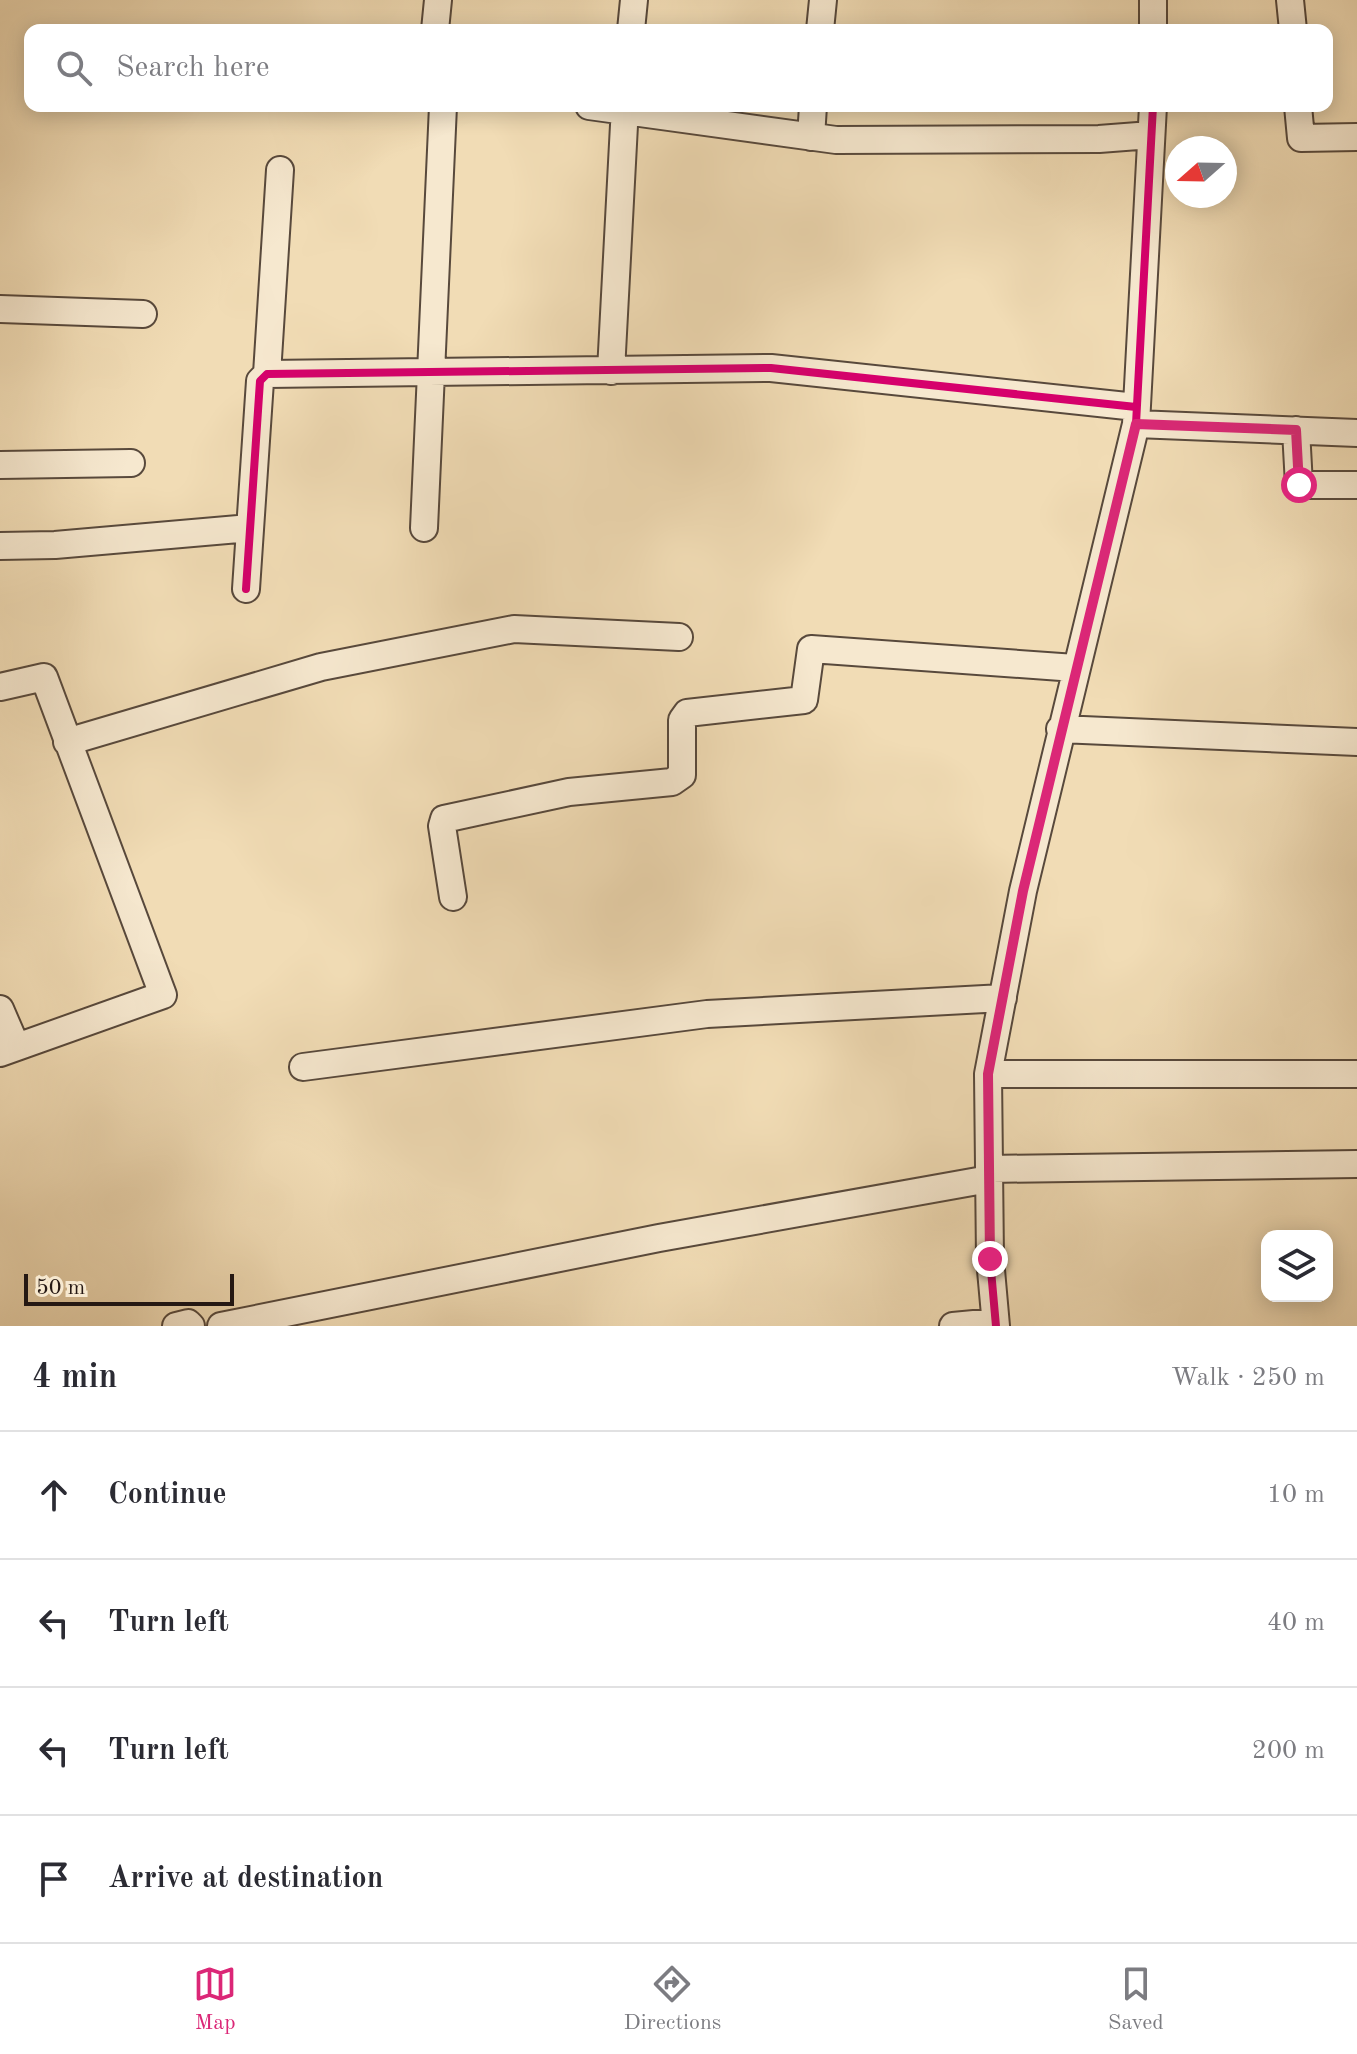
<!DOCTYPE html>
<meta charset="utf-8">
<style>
body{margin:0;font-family:"Old Standard TT",serif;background:#f2f2f3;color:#2b2b33}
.controls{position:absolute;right:24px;bottom:24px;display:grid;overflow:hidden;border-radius:16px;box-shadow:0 4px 20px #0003}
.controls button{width:72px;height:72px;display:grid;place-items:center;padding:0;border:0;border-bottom:2px solid #e1e1e2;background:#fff;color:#2b2b33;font:40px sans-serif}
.compass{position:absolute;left:1165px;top:136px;width:72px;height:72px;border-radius:50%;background:#fff;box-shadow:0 4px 20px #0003;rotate:250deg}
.scale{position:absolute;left:24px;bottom:20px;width:210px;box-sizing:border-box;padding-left:8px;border:4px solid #251813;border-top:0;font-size:22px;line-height:28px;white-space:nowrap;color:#251813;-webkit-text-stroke:6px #f6e8cf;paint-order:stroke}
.stop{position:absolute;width:24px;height:24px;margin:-18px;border:6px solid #db2777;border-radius:50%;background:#fff}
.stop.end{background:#db2777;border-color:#fff;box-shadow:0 2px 8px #0008}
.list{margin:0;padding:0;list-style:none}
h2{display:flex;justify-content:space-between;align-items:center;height:104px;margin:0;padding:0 32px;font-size:34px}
h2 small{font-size:26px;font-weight:400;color:#7c7c81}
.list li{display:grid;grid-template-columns:52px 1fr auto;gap:24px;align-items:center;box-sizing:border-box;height:128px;padding:0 32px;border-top:2px solid #e1e1e2}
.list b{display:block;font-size:30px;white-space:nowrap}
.list em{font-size:26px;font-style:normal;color:#7c7c81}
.icon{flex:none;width:44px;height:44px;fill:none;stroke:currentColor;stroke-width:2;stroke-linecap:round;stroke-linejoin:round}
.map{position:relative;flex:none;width:1357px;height:1326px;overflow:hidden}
.search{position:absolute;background:#fff;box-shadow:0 4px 20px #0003;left:24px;right:24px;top:24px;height:88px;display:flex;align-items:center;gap:20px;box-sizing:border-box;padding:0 28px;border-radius:16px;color:#7c7c81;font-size:30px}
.sheet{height:616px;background:#fff}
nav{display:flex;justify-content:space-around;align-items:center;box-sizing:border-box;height:112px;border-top:2px solid #e1e1e2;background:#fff;font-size:22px;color:#7c7c81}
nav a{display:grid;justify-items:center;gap:4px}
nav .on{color:#db2777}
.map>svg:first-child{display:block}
</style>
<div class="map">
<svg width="1357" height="1326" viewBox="0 0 1357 1326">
<rect width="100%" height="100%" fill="#f1dcb5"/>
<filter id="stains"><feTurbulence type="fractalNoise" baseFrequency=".0025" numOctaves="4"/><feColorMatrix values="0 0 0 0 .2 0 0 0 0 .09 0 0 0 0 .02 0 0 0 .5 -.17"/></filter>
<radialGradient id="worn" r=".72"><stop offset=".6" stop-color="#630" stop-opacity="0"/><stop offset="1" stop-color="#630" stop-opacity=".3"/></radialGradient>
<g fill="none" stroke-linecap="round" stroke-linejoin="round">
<g stroke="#58493c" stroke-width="30">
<path id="street" d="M 1290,0 L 1293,30
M 435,30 L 438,0
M 631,30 L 634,0
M 820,30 L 823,0
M 1153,30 L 1153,0
M 589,106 L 836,140 L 1099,139 L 1151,135
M 1298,106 L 1301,138 L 1357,137
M 811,137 L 813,106
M 0,309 L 143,314
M 611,371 L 625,106
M 267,374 L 280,170
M 1136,424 L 1357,433
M 1296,430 L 1299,485 L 1357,485
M 0,465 L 131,463
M 424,528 L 443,106
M 0,546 L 55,545 L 250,528
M 246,589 L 260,381 L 267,374 L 771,368 L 1136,407
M 0,687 L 44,677 L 163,995 L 0,1053
M 1060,729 L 1357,742
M 67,742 L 321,667 L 514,629 L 679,637
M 453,897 L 442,826 L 444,819 L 569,792 L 672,782 L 682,775 L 682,720 L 687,713 L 804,700 L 811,649 L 1075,668
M 0,1009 L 16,1046
M 303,1067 L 707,1014 L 1003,998
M 988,1074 L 1357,1074
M 989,1169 L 1357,1164
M 176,1326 L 188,1323 L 191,1326
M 221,1326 L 659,1238 L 989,1179
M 953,1326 L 995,1322
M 996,1326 L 990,1259 L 988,1074 L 1023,891 L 1136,424 L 1153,106"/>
</g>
<use href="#street" stroke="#f6e8cf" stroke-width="26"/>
<g stroke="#f6e8cf" stroke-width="13">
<path id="cycleway" d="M 246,589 L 260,381 L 267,374 L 771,368 L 1136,407
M 996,1326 L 990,1259 L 988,1074 L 1023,891 L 1136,424 L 1153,106"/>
</g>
<use href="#cycleway" stroke="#d6006c" stroke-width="8"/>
</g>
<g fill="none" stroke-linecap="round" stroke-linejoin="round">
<path stroke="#db2777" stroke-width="10" d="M 990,1259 L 988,1074 L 1023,891 L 1136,424 L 1296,430 L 1299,485"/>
</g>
<rect width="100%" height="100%" filter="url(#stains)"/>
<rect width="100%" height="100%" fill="url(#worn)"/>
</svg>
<div class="controls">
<button><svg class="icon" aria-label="layers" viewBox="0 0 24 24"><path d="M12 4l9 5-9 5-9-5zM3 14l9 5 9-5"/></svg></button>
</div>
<svg class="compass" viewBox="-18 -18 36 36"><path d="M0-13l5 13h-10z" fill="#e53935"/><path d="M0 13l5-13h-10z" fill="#7c7c81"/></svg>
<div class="scale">50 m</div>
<div class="stop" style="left:1299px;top:485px"></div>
<div class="stop end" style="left:990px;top:1259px"></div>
<div class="search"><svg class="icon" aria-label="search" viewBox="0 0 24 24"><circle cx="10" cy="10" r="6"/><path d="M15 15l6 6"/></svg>Search here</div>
</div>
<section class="sheet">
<h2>4 min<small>Walk · 250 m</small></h2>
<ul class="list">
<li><svg class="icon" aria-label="ahead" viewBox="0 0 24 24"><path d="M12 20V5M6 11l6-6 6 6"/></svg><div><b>Continue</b></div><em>10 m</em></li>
<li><svg class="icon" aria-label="left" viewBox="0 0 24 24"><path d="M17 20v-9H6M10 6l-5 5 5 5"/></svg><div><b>Turn left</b></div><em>40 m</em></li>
<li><svg class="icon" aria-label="left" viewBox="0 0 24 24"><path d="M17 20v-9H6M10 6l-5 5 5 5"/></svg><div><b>Turn left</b></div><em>200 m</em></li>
<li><svg class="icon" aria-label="arrive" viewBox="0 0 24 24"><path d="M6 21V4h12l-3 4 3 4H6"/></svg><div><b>Arrive at destination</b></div></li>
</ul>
</section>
<nav>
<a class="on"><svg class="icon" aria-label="map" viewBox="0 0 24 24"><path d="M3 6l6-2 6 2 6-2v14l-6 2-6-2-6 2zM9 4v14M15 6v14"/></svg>Map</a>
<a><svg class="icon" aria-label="directions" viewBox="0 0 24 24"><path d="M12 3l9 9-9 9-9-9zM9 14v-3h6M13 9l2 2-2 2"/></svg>Directions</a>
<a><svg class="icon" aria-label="saved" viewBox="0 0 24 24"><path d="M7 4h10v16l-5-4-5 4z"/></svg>Saved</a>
</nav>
